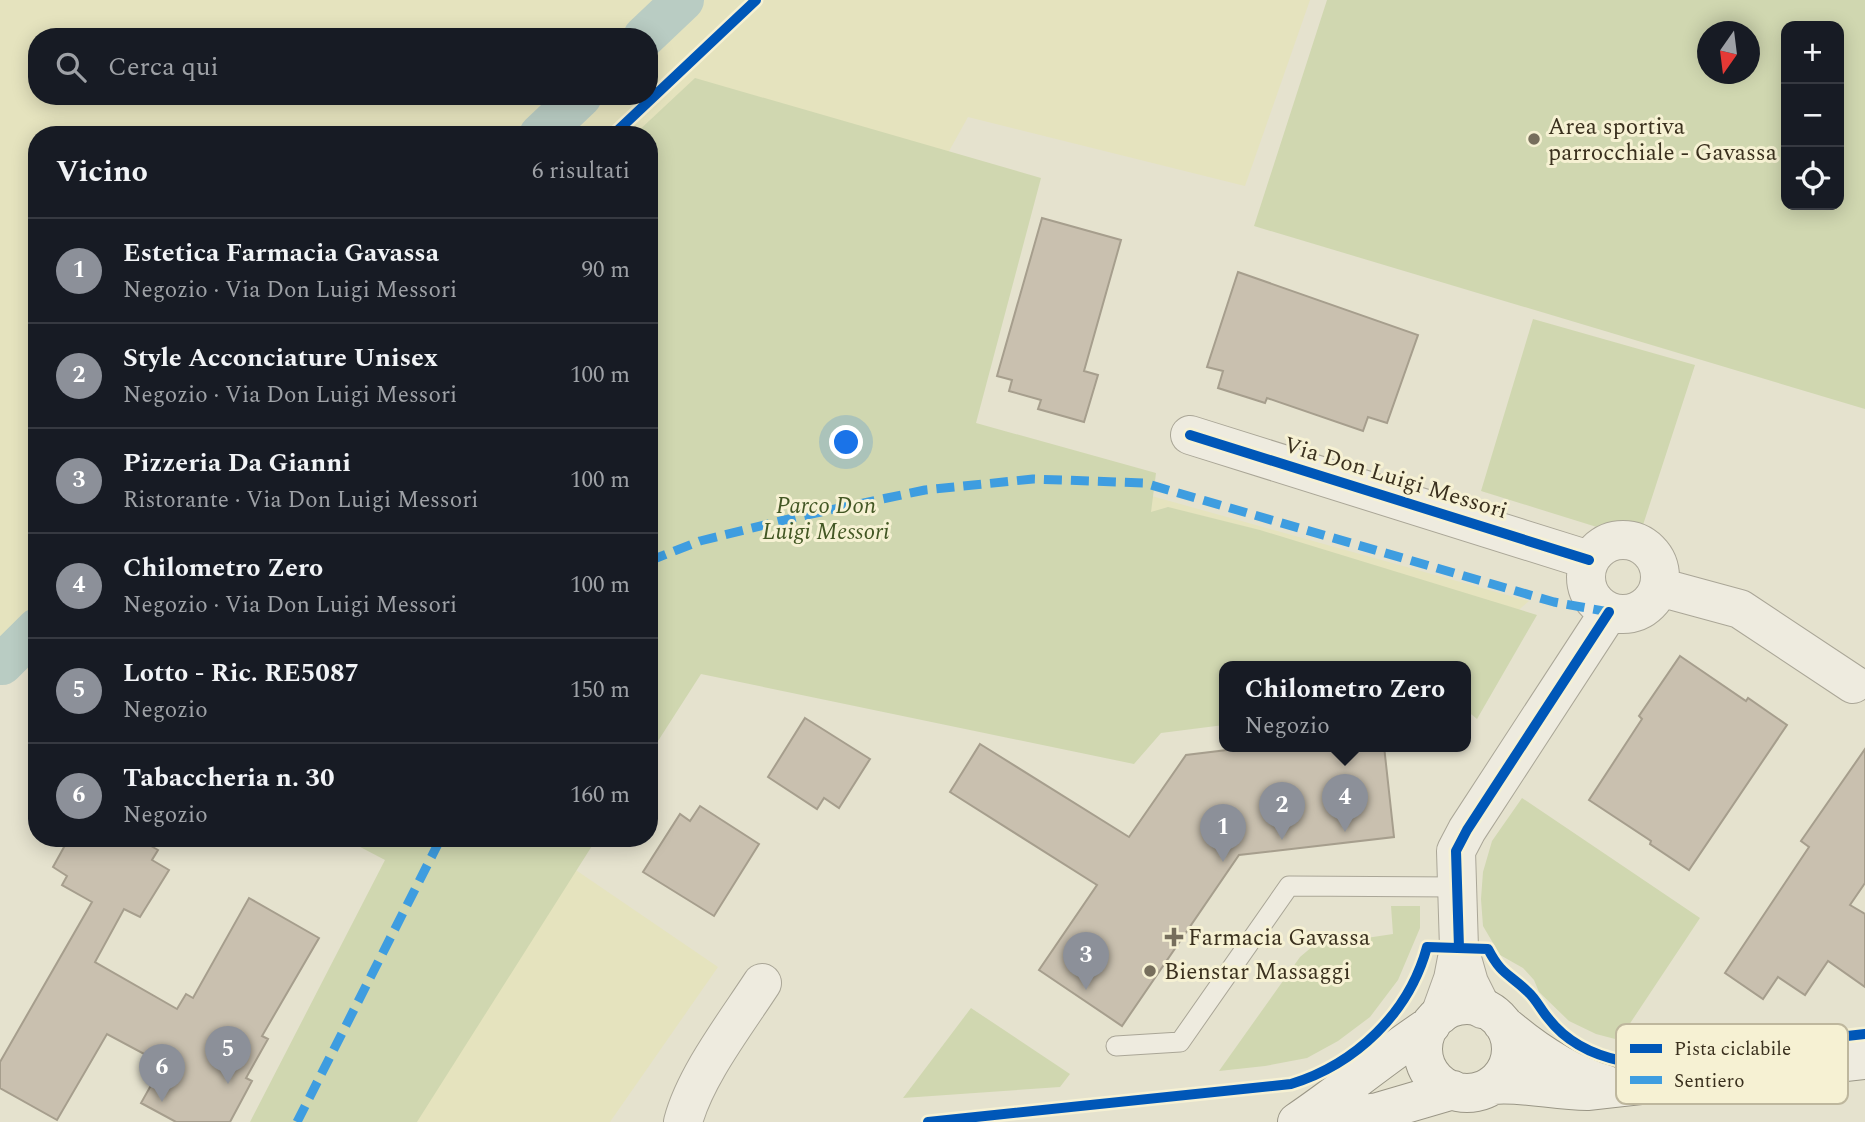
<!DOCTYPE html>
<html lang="it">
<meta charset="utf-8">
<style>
body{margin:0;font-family:Spectral,serif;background:#20242c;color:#f1f3f6}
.controls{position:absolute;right:21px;top:21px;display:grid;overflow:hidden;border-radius:14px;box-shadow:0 4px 18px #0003}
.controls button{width:63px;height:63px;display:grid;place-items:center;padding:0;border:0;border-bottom:2px solid #363941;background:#171b24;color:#f1f3f6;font:35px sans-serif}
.compass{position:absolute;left:1697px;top:21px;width:63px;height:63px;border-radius:50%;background:#171b24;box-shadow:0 4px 18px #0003;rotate:194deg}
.you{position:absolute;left:847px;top:443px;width:24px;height:24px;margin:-18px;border:5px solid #fff;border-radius:50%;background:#1a73e8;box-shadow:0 0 0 10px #1a73e833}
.badge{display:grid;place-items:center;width:46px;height:46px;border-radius:50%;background:#8c9099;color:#fff;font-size:23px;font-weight:700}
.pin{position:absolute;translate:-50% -58px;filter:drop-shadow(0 2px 4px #0008)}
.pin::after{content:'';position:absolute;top:37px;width:24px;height:21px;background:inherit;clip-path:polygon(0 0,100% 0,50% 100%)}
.popup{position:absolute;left:1219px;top:661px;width:252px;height:91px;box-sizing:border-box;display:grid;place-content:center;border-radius:14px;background:#171b24;filter:drop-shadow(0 2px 5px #0005);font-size:23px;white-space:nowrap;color:#9ea1a6}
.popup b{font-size:26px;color:#f1f3f6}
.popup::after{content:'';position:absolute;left:50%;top:100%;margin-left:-14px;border:14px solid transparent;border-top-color:#171b24}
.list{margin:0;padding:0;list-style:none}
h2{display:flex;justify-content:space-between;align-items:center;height:91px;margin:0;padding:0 28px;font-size:30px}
h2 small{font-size:23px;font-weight:400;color:#9ea1a6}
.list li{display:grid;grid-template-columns:46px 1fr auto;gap:21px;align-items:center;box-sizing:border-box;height:105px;padding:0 28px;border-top:2px solid #363941}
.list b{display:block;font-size:26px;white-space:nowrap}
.list p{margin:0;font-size:23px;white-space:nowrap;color:#9ea1a6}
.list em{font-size:23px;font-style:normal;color:#9ea1a6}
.icon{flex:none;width:38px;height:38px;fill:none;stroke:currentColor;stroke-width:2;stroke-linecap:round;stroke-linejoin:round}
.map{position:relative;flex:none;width:1865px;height:1122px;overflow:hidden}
.search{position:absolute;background:#171b24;box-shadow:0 4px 18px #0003;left:28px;top:28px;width:630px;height:77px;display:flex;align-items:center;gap:18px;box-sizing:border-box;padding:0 24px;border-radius:28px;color:#9ea1a6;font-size:26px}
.panel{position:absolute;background:#171b24;box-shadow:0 4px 18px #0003;left:28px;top:126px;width:630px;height:721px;border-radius:28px}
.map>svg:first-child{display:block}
</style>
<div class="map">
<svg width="1865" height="1122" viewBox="0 0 1865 1122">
<rect width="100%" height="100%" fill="#e5e2ce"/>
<path fill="#e5e3be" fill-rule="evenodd" d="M 0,0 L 1310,0 L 1245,186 L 968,117 L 810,401 L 1529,601 L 1498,628 L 1367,666 L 1224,666 L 1224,695 L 1098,717 L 667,627 L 649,657 L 649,135 L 37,135 L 37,672 L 0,661 ZM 37,37 L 649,37 L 649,96 L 37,96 Z
M 542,847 L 718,967 L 610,1122 L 259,1122 Z"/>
<path fill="#d0d7b0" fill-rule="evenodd" d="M 1327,0 L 1865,0 L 1865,409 L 1254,226 ZM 1786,26 L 1839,26 L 1839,205 L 1786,205 ZM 1708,32 L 1750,32 L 1750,74 L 1708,74 Z
M 695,78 L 1041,178 L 976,423 L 1156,473 L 1151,512 L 1168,507 L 1260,530 L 1537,615 L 1477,719 L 1466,710 L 1466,666 L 1224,666 L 1224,725 L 1161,733 L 1134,764 L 701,674 L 649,755 L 649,135 L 634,135 Z
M 1533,319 L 1695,365 L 1643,525 L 1609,522 L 1600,528 L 1481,491 Z
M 1522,798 L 1700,918 L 1619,1040 L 1596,1034 L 1569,1021 L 1539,992 L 1534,980 L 1523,968 L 1500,955 L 1483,926 L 1481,899 L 1483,872 L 1492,841 Z
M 343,838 L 597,838 L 417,1122 L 250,1122 L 385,860 Z
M 1391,906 L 1420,906 L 1420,928 L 1398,980 L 1370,1017 L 1338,1041 L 1307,1058 L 1265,1066 L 1219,1071 L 1300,957 L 1313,946 L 1393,934 Z
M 971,1008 L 1070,1074 L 1060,1087 L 903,1098 Z"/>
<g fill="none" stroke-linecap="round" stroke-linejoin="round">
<path stroke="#b9ccc3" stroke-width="42" d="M 644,37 L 683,0
M 540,135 L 581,96
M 2,664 L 37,629"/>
</g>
<path fill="#c9c0af" stroke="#a69e8d" stroke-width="2" d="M 1042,218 L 1121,240 L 1084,371 L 1098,375 L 1084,422 L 1038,409 L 1041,400 L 1009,391 L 1012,380 L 997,376 Z
M 1238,272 L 1418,335 L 1387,423 L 1368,417 L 1363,431 L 1267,398 L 1265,403 L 1218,388 L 1223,371 L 1207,367 Z
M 1680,656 L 1746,701 L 1748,698 L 1787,725 L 1689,870 L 1650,844 L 1651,841 L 1589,800 L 1642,719 L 1639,716 Z
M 805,718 L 870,759 L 839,808 L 824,798 L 817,809 L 768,777 Z
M 980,744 L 1129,837 L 1186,755 L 1260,746 L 1384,746 L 1394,837 L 1239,855 L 1122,1026 L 1039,970 L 1097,885 L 950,792 Z
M 1865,749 L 1865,883 L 1850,905 L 1865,914 L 1865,987 L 1828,961 L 1805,995 L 1778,977 L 1763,999 L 1725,973 L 1809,847 L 1801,841 Z
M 700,806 L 759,844 L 714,916 L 643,872 L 680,814 L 690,821 Z
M 69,838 L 137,838 L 158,850 L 152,860 L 169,870 L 140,917 L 124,909 L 95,962 L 177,1009 L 186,994 L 193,998 L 249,898 L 319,938 L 262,1036 L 268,1039 L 246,1078 L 252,1081 L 230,1122 L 176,1122 L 141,1103 L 163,1064 L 107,1034 L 57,1120 L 0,1088 L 0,1062 L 92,902 L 62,885 L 67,876 L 53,867 Z"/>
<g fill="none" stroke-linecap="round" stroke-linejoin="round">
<g stroke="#aaa697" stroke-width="21">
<path id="service" d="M 1116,1046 L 1180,1042 L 1289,886 L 1456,887"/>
</g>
<g stroke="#aaa697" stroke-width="40">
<path id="minor" d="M 1190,435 L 1589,560
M1586 577a37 37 0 1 1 74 0a37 37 0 1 1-74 0Z
M 1659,587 L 1740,609 L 1853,684
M 1459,948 L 1456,851 L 1467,830 L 1609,612
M 1440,1015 L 1453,979 L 1459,948 L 1469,983 L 1482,1009
M 683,1122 C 695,1076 736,1023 762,983"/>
</g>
<g stroke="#9a9686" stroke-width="40">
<path id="secondary" d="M1423 1049a44 44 0 1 1 88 0a44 44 0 1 1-88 0Z
M 1502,1023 C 1532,1049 1566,1073 1605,1084
M 1492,1085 C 1524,1082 1555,1091 1587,1091 L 1865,1060
M 1297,1122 C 1343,1091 1385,1055 1431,1025
M 1304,1122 L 1378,1112 L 1453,1090"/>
</g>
<use href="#service" stroke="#eeebdf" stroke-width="19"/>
<use href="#minor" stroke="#eeebdf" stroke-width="38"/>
<use href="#secondary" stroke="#eeebdf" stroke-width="38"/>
<path stroke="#3e9de0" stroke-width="9" stroke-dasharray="18 9" stroke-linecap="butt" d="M 649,561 L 700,541 L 797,517 L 925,490 L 1033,479 L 1144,483 L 1554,602 L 1609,612
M 297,1122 L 441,838"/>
<g stroke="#f6f1d3" stroke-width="15">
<path id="cycleway" d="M 613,135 L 756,0
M 1190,435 L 1589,560
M 1459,948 L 1456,851 L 1467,830 L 1609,612
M 928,1122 L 1291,1084 C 1356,1064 1409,1013 1427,947 L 1488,949 C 1502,976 1509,973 1528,992 C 1536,999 1541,1010 1548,1018 C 1567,1043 1593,1055 1622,1061 L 1865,1034"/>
</g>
<use href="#cycleway" stroke="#0057b8" stroke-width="10"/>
</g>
<g fill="#766e5c" stroke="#f6f1d3" stroke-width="2.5">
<circle cx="1534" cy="139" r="7"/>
<path d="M1170.5 926.5h7v7h7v7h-7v7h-7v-7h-7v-7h7z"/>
<circle cx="1150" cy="971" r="7"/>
</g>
<g text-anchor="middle" stroke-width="6" stroke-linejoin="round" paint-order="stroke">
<g font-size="23" fill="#3a301e" stroke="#f6f1d3" text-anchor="start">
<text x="1548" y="134">Area sportiva<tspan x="1548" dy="26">parrocchiale - Gavassa</tspan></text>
<text x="1188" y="945">Farmacia Gavassa</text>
<text x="1164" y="979">Bienstar Massaggi</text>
</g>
<g font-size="23" fill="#3a301e" stroke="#f6f1d3">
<text transform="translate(1396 477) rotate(17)" y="8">Via Don Luigi Messori</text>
</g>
<g font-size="23" font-style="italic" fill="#435724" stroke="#f6f1d3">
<text x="826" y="513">Parco Don<tspan x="826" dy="26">Luigi Messori</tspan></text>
</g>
</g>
<rect x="1616" y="1024" width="232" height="80" rx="10" fill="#f6f1d3" stroke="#beb79d" stroke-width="2"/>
<rect x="1630" y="1044" width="32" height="9" fill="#0057b8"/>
<rect x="1630" y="1076" width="32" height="8" fill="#3e9de0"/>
<g font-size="19" fill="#3a301e">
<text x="1674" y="1055">Pista ciclabile</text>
<text x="1674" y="1087">Sentiero</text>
</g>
</svg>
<div class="controls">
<button>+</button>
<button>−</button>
<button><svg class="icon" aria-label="locate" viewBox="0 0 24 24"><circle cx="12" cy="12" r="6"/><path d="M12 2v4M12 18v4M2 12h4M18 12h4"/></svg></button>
</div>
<svg class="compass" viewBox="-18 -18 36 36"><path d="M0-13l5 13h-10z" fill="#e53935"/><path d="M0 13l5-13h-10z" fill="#9ea1a6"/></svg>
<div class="you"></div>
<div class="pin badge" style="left:1223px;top:862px">1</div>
<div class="pin badge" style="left:1282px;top:840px">2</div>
<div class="pin badge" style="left:1086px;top:990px">3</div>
<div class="pin badge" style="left:1345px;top:832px">4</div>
<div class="popup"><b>Chilometro Zero</b>Negozio</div>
<div class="pin badge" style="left:228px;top:1084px">5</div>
<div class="pin badge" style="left:162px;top:1102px">6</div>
<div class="search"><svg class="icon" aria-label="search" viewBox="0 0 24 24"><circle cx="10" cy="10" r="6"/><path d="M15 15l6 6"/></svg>Cerca qui</div>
<section class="panel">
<h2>Vicino<small>6 risultati</small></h2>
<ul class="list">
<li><span class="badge">1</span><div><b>Estetica Farmacia Gavassa</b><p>Negozio · Via Don Luigi Messori</p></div><em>90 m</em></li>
<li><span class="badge">2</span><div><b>Style Acconciature Unisex</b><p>Negozio · Via Don Luigi Messori</p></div><em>100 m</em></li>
<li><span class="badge">3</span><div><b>Pizzeria Da Gianni</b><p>Ristorante · Via Don Luigi Messori</p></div><em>100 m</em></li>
<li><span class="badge">4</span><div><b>Chilometro Zero</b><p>Negozio · Via Don Luigi Messori</p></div><em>100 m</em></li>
<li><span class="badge">5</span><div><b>Lotto - Ric. RE5087</b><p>Negozio</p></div><em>150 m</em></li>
<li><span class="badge">6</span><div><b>Tabaccheria n. 30</b><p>Negozio</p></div><em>160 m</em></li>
</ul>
</section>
</div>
